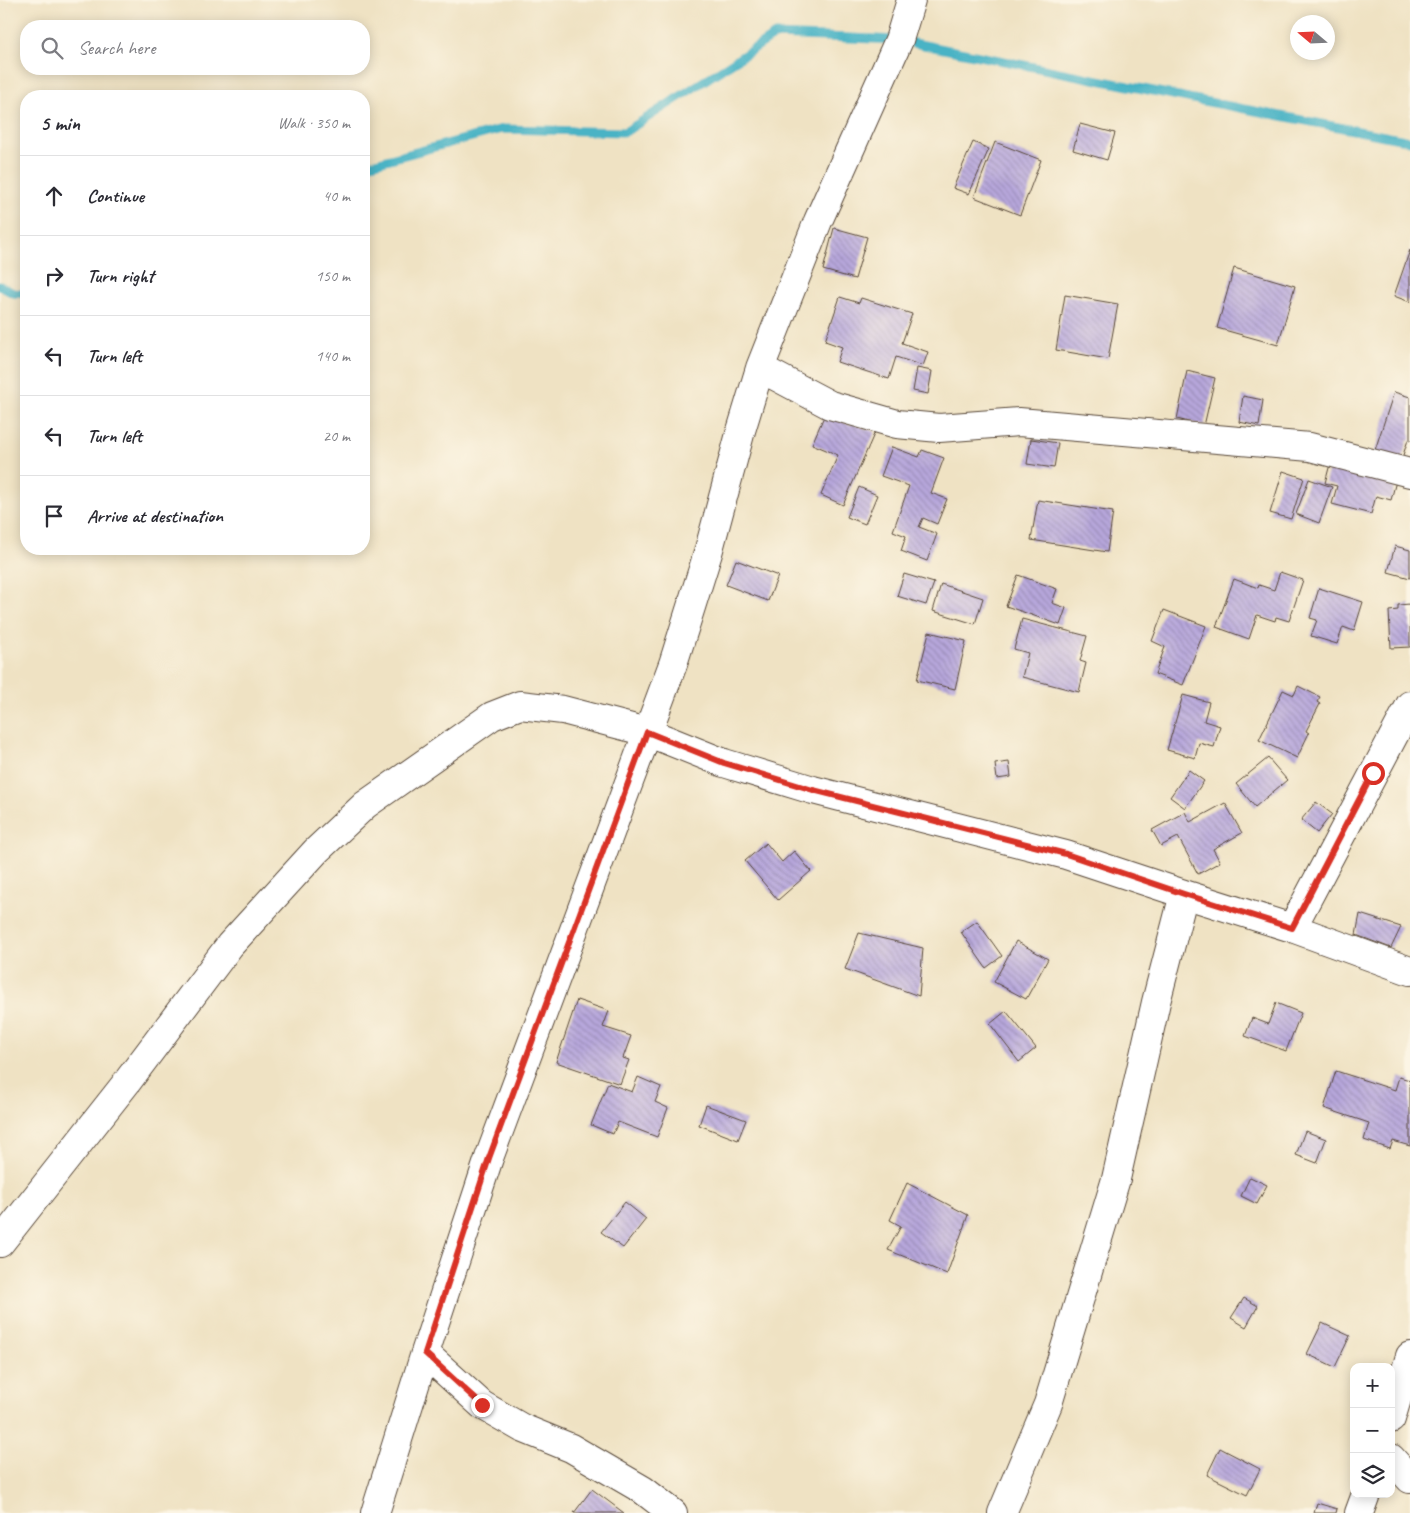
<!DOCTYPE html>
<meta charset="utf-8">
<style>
body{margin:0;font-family:Caveat,sans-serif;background:#f2f2f3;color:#2b2b33}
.controls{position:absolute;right:15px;bottom:15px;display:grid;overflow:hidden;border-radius:10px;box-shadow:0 2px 12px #0003}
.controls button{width:45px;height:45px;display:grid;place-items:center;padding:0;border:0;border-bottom:1px solid #e1e1e2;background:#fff;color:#2b2b33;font:25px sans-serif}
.compass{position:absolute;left:1290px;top:15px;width:45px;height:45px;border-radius:50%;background:#fff;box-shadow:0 2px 12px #0003;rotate:289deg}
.stop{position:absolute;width:15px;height:15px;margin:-11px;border:4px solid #d93025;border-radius:50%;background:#fff}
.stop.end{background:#d93025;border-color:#fff;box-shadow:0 1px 5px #0008}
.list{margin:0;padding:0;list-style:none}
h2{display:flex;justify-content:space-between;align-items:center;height:65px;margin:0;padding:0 20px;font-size:21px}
h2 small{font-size:16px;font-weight:400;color:#7c7c81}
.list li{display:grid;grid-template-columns:32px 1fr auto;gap:15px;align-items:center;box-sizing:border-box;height:80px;padding:0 20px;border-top:1px solid #e1e1e2}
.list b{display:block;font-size:19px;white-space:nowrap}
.list em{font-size:16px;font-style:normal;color:#7c7c81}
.icon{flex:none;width:28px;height:28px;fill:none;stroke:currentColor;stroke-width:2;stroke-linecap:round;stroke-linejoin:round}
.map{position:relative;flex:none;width:1410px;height:1513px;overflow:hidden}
.search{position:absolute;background:#fff;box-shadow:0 2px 12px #0003;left:20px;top:20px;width:350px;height:55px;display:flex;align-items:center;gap:12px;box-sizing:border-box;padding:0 18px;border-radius:20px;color:#7c7c81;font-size:19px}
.panel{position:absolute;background:#fff;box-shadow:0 2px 12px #0003;left:20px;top:90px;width:350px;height:465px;border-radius:20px}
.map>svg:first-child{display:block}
</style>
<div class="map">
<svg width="1410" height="1513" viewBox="0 0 1410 1513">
<defs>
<pattern id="building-back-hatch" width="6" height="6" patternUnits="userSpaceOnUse" patternTransform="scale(1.25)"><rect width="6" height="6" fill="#b7a7dc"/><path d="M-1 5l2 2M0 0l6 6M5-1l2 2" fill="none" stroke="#9688b2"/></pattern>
</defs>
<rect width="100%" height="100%" fill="#fcf5e5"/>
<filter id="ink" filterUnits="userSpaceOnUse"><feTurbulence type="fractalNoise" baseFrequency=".02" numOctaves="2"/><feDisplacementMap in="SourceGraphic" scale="10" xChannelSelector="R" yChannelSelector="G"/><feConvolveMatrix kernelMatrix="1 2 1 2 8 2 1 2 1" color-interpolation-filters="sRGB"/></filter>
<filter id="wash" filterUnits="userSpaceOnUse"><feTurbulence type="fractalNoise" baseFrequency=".0096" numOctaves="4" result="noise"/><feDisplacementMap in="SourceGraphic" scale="20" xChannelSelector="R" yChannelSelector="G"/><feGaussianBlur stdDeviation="1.12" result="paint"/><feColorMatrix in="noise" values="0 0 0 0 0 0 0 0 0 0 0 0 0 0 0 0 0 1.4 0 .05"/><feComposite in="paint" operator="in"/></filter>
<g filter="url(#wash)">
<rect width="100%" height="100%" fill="#efe2c3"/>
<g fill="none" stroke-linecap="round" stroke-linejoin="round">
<path stroke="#48b3c5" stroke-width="9" d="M 364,166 L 502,129 L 625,132 L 775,35 L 899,40 L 1193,99 L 1410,141
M 0,286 L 13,293 L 26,294"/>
</g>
<g id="blocks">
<path fill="url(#building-back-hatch)" d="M 1080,124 L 1115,133 L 1107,160 L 1073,150 Z
M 973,142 L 989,149 L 969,194 L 953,188 Z
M 995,142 L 1041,160 L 1020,215 L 974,197 Z
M 834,228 L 867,237 L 855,279 L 823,270 Z
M 1410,250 L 1410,302 L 1394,296 Z
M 1234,268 L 1295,286 L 1278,345 L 1217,328 Z
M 1065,295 L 1118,304 L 1108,359 L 1056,350 Z
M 840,297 L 859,303 L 861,298 L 912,314 L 902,343 L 928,352 L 923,366 L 896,357 L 889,379 L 837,362 L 842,347 L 825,341 Z
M 917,368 L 932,371 L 928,394 L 913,391 Z
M 1187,371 L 1215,378 L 1204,426 L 1177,419 Z
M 1394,392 L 1410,397 L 1410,441 L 1408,440 L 1401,461 L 1374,453 Z
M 1243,396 L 1263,400 L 1259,426 L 1239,422 Z
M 825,414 L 851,425 L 852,423 L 875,432 L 843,505 L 821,495 L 838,455 L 812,444 Z
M 1031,439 L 1058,443 L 1054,468 L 1027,464 Z
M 892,447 L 919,457 L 922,450 L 944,458 L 931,493 L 947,499 L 937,524 L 923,518 L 919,527 L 937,534 L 927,561 L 901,551 L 906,536 L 893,531 L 909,486 L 881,476 Z
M 1330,464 L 1396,481 L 1391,500 L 1376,496 L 1371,514 L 1332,504 L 1337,486 L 1325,483 Z
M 1283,471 L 1304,478 L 1291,519 L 1270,513 Z
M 1309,479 L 1332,487 L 1319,523 L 1296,514 Z
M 859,487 L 877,495 L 865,524 L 847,517 Z
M 1038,500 L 1113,512 L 1107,552 L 1031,540 Z
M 1395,546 L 1410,550 L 1410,578 L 1388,572 Z
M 736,560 L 778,576 L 768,601 L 726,585 Z
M 1280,572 L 1303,580 L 1289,621 L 1276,617 L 1275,621 L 1257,615 L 1249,639 L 1216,627 L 1234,579 L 1258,588 L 1259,585 L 1274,590 Z
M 904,574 L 934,583 L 926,605 L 897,596 Z
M 1018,575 L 1057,589 L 1052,603 L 1066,608 L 1060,625 L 1006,606 Z
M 941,584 L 983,598 L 975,624 L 933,611 Z
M 1319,588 L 1363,602 L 1354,631 L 1343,627 L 1337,644 L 1311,636 L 1317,620 L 1310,618 Z
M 1410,604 L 1410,647 L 1391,648 L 1389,611 L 1398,610 L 1398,605 Z
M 1164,610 L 1206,626 L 1183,685 L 1155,674 L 1165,647 L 1152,641 Z
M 1022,619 L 1087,636 L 1080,661 L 1086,663 L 1079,692 L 1022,677 L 1028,653 L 1014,649 Z
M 929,632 L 966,641 L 955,689 L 917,680 Z
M 1298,686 L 1320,697 L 1317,702 L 1320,704 L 1306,731 L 1309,733 L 1297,758 L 1259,740 L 1283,690 L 1294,695 Z
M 1183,695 L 1209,702 L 1204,721 L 1220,726 L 1214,747 L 1199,743 L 1195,758 L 1167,750 Z
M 1268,758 L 1287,780 L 1255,807 L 1236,784 Z
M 1009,762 L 1011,777 L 997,779 L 995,764 Z
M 1189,770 L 1204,781 L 1185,808 L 1170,797 Z
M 1316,802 L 1332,814 L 1317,833 L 1301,820 Z
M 1225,803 L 1242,833 L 1213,849 L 1220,862 L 1198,874 L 1178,837 L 1161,846 L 1152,830 L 1185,812 L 1190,822 Z
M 766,843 L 782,862 L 794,851 L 811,871 L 778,900 L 745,861 Z
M 1360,914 L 1401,927 L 1391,948 L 1356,935 Z
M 977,921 L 1002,956 L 986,968 L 961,932 Z
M 859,933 L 923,948 L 919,996 L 845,969 Z
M 1016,941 L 1048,959 L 1026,999 L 994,982 Z
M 577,1000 L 609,1011 L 603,1027 L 631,1036 L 623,1058 L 629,1060 L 620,1084 L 556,1062 Z
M 1276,1003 L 1301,1013 L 1286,1051 L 1245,1036 L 1252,1018 L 1268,1024 Z
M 1006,1011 L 1036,1048 L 1019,1062 L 990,1024 Z
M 1336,1071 L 1395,1090 L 1399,1077 L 1410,1080 L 1410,1146 L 1393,1141 L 1390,1149 L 1364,1140 L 1369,1123 L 1324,1108 Z
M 638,1077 L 661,1087 L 655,1102 L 668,1108 L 657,1137 L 618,1122 L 613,1134 L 591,1125 L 608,1083 L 632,1092 Z
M 706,1105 L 746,1120 L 738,1140 L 699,1125 Z
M 1305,1131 L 1326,1139 L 1317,1163 L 1296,1155 Z
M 1250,1177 L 1267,1185 L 1257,1204 L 1241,1196 Z
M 907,1183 L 968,1215 L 947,1274 L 888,1250 L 901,1226 L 890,1220 Z
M 625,1202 L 646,1219 L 623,1248 L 601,1232 Z
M 1244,1298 L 1258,1306 L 1246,1327 L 1231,1318 Z
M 1322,1323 L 1350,1336 L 1335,1367 L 1307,1354 Z
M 1220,1448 L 1260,1469 L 1247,1495 L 1207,1475 Z
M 592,1489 L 624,1513 L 574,1513 Z
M 1317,1503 L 1337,1509 L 1336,1513 L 1314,1513 Z"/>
</g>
</g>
<g filter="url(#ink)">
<use href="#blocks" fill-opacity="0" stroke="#564637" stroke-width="1"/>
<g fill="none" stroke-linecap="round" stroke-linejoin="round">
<g stroke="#564637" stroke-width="30">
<path id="minor" d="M 760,368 L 830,405 L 897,424 L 939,428 L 1019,422 L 1310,447 L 1410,473
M 1292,928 L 1410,705
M 0,1243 L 127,1082 L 230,945 L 316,851 L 365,805 L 492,716 L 520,705 L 563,710 L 647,732 L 724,763 L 813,790 L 1066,855 L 1184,894 L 1292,928 L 1410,971
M 425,1353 L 482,1405 L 522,1428 L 571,1448 L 643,1490 L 673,1513
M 1391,1419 L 1410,1356
M 1391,1458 L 1410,1479
M 375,1513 L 425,1353 L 489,1158 L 673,664 L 708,553 L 740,434 L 760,368 L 818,221 L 899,40 L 911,0
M 1002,1513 L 1048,1404 L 1116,1179 L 1156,1002 L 1184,894
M 1359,1513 L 1366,1494"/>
</g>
<use href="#minor" stroke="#fff" stroke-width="28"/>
</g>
</g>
<g fill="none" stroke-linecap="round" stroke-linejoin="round" filter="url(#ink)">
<path stroke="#d93025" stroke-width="6" d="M 482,1405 L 425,1353 L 489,1158 L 647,732 L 724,763 L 813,790 L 1066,854 L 1184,894 L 1292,928 L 1373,773"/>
</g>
</svg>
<div class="controls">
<button>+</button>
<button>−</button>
<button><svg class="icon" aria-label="layers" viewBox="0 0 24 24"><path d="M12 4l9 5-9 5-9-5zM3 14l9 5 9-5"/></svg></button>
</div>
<svg class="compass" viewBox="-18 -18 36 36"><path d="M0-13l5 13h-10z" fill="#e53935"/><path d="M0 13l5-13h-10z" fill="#7c7c81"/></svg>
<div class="stop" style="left:1373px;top:773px"></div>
<div class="stop end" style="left:482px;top:1405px"></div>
<div class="search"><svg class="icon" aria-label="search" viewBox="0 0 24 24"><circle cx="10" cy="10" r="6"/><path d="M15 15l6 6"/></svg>Search here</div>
<section class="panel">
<h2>5 min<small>Walk · 350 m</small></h2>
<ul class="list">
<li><svg class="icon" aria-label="ahead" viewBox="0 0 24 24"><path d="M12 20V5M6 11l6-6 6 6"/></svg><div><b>Continue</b></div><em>40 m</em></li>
<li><svg class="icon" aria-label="right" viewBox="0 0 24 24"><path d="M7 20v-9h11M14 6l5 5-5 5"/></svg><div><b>Turn right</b></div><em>150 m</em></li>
<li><svg class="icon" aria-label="left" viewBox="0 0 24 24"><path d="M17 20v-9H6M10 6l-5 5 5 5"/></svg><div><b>Turn left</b></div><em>140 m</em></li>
<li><svg class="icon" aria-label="left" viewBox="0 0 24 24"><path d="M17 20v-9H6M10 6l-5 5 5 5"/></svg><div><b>Turn left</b></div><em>20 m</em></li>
<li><svg class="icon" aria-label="arrive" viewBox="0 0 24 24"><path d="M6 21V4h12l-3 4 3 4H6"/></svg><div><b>Arrive at destination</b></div></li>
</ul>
</section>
</div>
